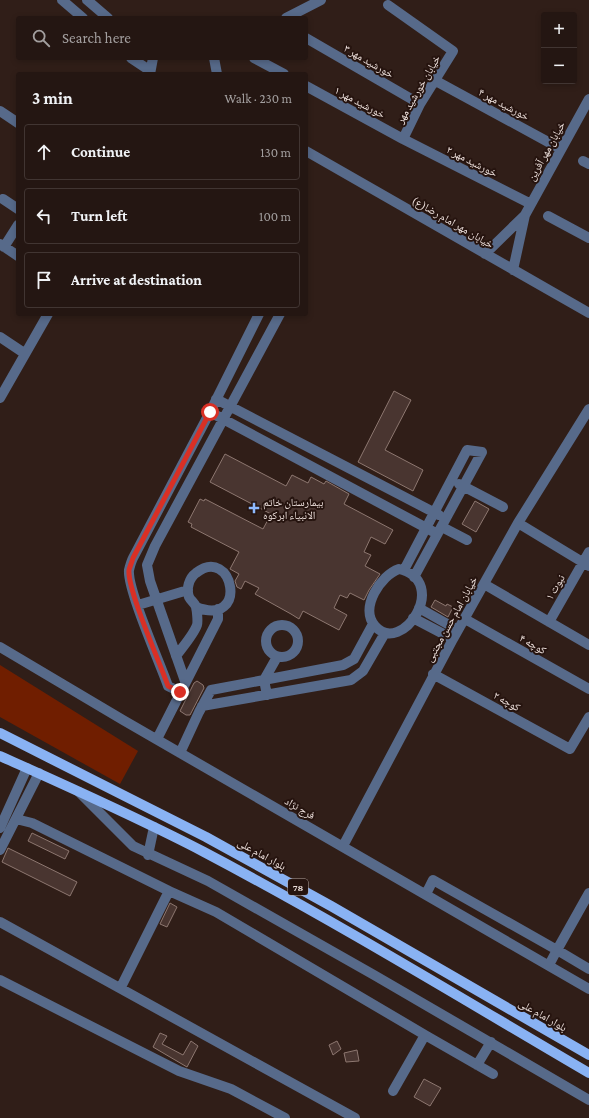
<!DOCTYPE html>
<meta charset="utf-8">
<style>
body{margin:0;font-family:"Crimson Pro","Noto Naskh Arabic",serif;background:#302320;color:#f1f3f6}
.controls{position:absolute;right:12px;top:12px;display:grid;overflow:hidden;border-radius:4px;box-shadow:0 2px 6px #0003}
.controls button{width:36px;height:36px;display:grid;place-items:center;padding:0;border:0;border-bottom:1px solid #413532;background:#241612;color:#f1f3f6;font:20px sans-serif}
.stop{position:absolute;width:12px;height:12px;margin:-9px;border:3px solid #d93025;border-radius:50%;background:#fff}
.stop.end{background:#d93025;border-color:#fff;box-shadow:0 1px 4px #0008}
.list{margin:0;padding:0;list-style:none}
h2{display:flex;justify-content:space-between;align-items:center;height:52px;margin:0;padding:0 16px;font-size:17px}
h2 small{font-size:13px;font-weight:400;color:#a39f9f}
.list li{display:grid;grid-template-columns:26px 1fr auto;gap:12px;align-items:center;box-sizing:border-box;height:56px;margin:0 8px 8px;padding:0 8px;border:1px solid #413532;border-radius:4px}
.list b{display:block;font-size:15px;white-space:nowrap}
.list em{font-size:13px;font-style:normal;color:#a39f9f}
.icon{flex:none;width:22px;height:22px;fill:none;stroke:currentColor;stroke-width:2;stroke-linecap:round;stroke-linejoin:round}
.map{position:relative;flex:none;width:589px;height:1118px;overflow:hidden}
.search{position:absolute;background:#241612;box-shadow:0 2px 6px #0003;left:16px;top:16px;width:292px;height:44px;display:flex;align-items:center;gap:10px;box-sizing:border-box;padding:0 14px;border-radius:4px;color:#a39f9f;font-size:15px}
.panel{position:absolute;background:#241612;box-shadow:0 2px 6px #0003;left:16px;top:72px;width:292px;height:244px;border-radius:4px}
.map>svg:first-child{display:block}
</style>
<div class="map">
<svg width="589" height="1118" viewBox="0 0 589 1118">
<rect width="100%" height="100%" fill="#301e18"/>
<path fill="#701e00" d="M 0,665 L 138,751 L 120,784 L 0,717 Z"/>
<path fill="#493530" stroke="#8d7770" d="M 394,391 L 411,400 L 385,450 L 423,470 L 413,491 L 358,462 Z
M 225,454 L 286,486 L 292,475 L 308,483 L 311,477 L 324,484 L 326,481 L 349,494 L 344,504 L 393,530 L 385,544 L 371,537 L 364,552 L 371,555 L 365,566 L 380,574 L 369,590 L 364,600 L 350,593 L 347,598 L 340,595 L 334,608 L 347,615 L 339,630 L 303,611 L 299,619 L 291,614 L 255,594 L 259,588 L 245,581 L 241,589 L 237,587 L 235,581 L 239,574 L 230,569 L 239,552 L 191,527 L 192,524 L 188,522 L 200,499 L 204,501 L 205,499 L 263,529 L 271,514 L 210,482 Z
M 475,501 L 489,509 L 476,532 L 462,524 Z
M 435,600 L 446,606 L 447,604 L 453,607 L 448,617 L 431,607 Z
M 197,681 L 203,685 L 204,688 L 190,715 L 186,715 L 180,711 L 194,683 Z
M 32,833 L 69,851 L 65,859 L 28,841 Z
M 8,848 L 77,882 L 70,896 L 2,862 Z
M 170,903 L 177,907 L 167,927 L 160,924 Z
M 160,1033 L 167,1036 L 162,1044 L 183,1055 L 191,1041 L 198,1046 L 187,1067 L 153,1047 Z
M 337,1041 L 341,1049 L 333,1055 L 329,1045 Z
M 357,1050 L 359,1061 L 346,1062 L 344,1053 Z
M 424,1079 L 441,1088 L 430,1106 L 414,1097 Z"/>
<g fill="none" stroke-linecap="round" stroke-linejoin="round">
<path stroke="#576a8a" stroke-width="10" d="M 62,0 L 83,18
M 87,0 L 108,18
M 388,5 L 453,51 L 420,104 L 403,139
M 286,18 L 321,0
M 306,38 L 420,104
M 131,58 L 149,70
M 214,58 L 217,74
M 254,58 L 284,74
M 150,74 L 153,58
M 436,81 L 561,149
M 306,86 L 403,139 L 531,204
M 0,111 L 18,123
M 306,151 L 589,313
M 583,161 L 589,164
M 3,199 L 18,209
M 548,216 L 589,238
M 0,244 L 18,256
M 4,247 L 18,225
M 485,254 L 525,215 L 589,99
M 513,270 L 525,215
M 0,337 L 24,353
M 0,398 L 48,314
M 216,399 L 439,515
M 210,412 L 432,531
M 459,484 L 503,507
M 518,523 L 589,566
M 442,527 L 467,540
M 399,569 C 451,581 402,657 375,626 C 359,608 381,575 399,569 Z
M 404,570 L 467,450 L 482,452 L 414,577
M 484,584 L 589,645
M 138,605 L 188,590
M 419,608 L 458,630
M 413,618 L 453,639
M 465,619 L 589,689
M 549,622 L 589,552
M266 641a16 16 0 1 1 32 0a16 16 0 1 1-32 0Z
M 0,647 L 123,720 L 589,989
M 176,656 C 182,648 194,634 197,625 C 198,622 197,611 196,607 C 195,603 191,601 189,597 C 186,589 189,578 196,573 C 233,544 250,628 196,607
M 433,674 L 570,749 L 589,717
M 185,681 L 150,581 L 147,565 L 155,546 L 280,314
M 180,692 L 168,686 C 160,663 127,589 129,570 C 130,566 131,562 133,558 L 210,412 L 259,314
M 267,695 L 264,680 L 277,657
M 202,706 L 351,680 L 363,671 L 385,633
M 157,739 L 218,619 L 218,609
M 180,753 L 199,712 L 211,690 L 343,665 L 354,659 L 373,624
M 79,792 L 133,846 L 208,881 L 374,975 L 589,1100
M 16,819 L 32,823 L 169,891
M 0,828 L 27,768
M 343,846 L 453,639 L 518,523 L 589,409
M 0,850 L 39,773
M 148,855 L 154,827
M 426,894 L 433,880 L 557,950 L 589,893
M 0,922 L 355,1118
M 549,965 L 557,950 L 589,969
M 0,980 L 179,1071 L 231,1089 L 285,1118
M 121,987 L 169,891 L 216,912 L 425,1035
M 477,1065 L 491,1042
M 393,1091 L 425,1035 L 493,1074"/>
<path stroke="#89b2f3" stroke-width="10" d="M 0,733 L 206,837 L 331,906 L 589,1055
M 0,756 C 69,787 137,817 204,852 C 335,921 461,998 589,1073"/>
</g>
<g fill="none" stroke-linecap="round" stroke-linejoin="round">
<path stroke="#d93025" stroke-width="5" d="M 180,692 L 168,686 C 160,663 127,589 129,570 C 130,566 132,562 133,558 L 210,412"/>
</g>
<path fill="#8eb9fd" stroke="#26140f" stroke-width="1.5" d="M252 502h4v4h4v4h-4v4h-4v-4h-4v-4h4z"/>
<g text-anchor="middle" stroke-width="4" stroke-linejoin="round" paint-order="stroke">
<rect fill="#26140f" stroke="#b2a49f" stroke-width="1" x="288" y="879" width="20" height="16" rx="3"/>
<g font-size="10" font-weight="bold" fill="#eee1dd">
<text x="298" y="891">78</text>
</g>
<g font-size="11" fill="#eee1dd" stroke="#26140f">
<text transform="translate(369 61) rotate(30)" y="4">خورشید مهر ۳</text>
<text transform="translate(418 89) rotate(-60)" y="4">خیابان خورشید مهر</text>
<text transform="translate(360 102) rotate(28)" y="4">خورشید مهر ۱</text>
<text transform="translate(504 104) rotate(28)" y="4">خورشید مهر ۴</text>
<text transform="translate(546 151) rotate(-61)" y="4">خیابان مهر آفرین</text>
<text transform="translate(472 161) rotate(27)" y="4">خورشید مهر ۲</text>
<text transform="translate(453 222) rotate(30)" y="4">خیابان مهر امام رضا(ع)</text>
<text transform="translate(555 587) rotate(-60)" y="4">نبوت ۱</text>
<text transform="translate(451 619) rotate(-61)" y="4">خیابان امام حسن مجتبی</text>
<text transform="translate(533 644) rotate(30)" y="4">کوچه ۴</text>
<text transform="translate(507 701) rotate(29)" y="4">کوچه ۲</text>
<text transform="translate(300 808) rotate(30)" y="4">فرج نژاد</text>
<text transform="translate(262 854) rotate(29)" y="4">بلوار امام علی</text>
<text transform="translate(543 1015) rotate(30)" y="4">بلوار امام علی</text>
</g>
<g font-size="11" fill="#eee1dd" stroke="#26140f" text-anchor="start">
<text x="263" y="506">بیمارستان خاتم<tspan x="263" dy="13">الانبیاء ابرکوه</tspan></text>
</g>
</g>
</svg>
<div class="controls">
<button>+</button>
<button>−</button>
</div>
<div class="stop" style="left:210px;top:412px"></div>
<div class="stop end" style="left:180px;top:692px"></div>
<div class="search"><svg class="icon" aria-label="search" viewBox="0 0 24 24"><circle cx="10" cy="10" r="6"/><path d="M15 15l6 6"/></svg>Search here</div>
<section class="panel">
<h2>3 min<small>Walk · 230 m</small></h2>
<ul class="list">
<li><svg class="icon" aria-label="ahead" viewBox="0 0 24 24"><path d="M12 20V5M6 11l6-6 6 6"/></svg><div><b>Continue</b></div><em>130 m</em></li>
<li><svg class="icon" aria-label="left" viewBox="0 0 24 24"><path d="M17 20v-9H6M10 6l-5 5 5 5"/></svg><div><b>Turn left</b></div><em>100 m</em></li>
<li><svg class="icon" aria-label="arrive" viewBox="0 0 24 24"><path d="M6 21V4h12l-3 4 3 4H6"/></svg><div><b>Arrive at destination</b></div></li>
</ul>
</section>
</div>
